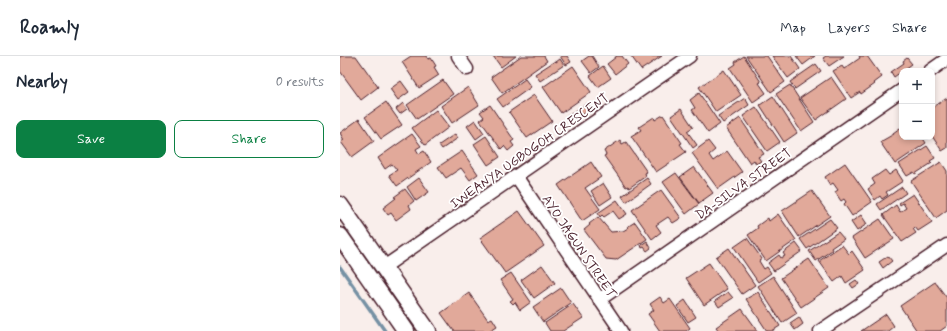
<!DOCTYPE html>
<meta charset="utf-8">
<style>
body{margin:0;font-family:Mynerve,sans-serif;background:#f6f6f7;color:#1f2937}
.controls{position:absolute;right:12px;top:12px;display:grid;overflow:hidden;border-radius:8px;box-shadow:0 2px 6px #0003}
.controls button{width:36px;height:36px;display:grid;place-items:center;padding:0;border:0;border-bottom:1px solid #e0e1e3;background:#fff;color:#1f2937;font:20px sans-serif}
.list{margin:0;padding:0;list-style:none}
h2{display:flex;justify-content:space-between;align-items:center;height:52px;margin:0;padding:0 16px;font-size:17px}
h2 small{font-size:13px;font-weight:400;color:#747a83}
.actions{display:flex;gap:8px;padding:12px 16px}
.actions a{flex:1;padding:9px 0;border:1px solid #0b8043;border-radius:8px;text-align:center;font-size:14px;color:#0b8043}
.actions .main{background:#0b8043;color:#fff}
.map{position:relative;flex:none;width:607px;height:275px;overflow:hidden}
header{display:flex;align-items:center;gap:24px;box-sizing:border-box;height:56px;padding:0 20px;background:#fff;border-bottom:1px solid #e0e1e3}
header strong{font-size:19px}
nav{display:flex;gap:22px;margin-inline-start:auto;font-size:14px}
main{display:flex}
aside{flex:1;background:#fff}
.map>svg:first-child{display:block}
</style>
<header>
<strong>Roamly</strong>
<nav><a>Map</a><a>Layers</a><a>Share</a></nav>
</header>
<main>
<aside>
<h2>Nearby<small>0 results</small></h2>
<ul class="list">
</ul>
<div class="actions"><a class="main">Save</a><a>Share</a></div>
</aside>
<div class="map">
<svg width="607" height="275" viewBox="0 0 607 275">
<rect width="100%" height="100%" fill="#f9eeeb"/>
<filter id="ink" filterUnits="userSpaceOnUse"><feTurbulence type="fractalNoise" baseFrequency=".025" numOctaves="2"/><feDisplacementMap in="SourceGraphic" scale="8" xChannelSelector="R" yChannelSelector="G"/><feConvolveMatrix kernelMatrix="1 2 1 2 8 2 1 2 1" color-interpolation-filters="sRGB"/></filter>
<g filter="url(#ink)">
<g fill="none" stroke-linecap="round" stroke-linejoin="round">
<path stroke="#7691a4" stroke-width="3.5" d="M 0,211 L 45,275"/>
</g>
<path fill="#e1a99a" stroke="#4a1f2b" d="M 0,0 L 16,0 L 38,31 L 21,44 L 0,15 Z
M 71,0 L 86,0 L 88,3 L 91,2 L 96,10 L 94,11 L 99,19 L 79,32 L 62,6 Z
M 153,0 L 176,0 L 161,11 Z
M 181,0 L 204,0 L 207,5 L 162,37 L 151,21 Z
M 220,0 L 227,0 L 231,6 L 226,9 Z
M 249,0 L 252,0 L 259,11 L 251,17 L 242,5 Z
M 276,0 L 282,0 L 288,8 L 275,18 L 267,8 L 276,1 Z
M 291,0 L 322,0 L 301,14 Z
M 404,0 L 421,26 L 419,27 L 426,37 L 413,46 L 390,12 L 396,8 L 395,6 Z
M 406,0 L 427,0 L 445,26 L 431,36 Z
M 432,0 L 451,0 L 460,13 L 448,22 Z
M 456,0 L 475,0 L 463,9 Z
M 486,0 L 504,0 L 489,10 L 483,2 Z
M 519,0 L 527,0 L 542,21 L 534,27 L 535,28 L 521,38 L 520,36 L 511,42 L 493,15 L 502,10 L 504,13 L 520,2 Z
M 567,2 L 572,8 L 554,21 L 551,16 L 564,7 L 563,5 Z
M 220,3 L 224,9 L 200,25 L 195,18 L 215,5 L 216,6 Z
M 476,8 L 481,15 L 455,33 L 450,26 Z
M 233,10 L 251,36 L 221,57 L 203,31 Z
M 263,10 L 271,22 L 258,31 L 250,20 Z
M 384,14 L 401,39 L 376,56 L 359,31 Z
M 491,21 L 506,43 L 476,64 L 460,42 Z
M 185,23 L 191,31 L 163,51 L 157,43 Z
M 103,24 L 113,38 L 77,63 L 67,49 Z
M 61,25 L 69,36 L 58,44 L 50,33 Z
M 450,29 L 474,66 L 461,75 L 436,38 Z
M 128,31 L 139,49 L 112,67 L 101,50 Z
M 359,37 L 380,68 L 368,77 L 352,54 L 355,52 L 350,44 Z
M 194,39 L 212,65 L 187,82 L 169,56 Z
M 433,40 L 457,77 L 444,86 L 420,49 Z
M 405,42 L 409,49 L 383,67 L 378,60 Z
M 607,42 L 607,92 L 602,95 L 592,80 L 592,52 Z
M 46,46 L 62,69 L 41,83 L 25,61 Z
M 63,47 L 67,53 L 60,58 L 56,53 Z
M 248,47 L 252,52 L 230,67 L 226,61 Z
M 150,49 L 174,84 L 171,86 L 174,90 L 168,95 L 164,90 L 161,93 L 140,64 L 144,61 L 140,56 Z
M 416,51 L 440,86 L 427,95 L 403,60 Z
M 341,53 L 353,71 L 347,75 L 357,89 L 353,92 L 331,60 Z
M 96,54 L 109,71 L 85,89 L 72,72 Z
M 323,59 L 342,87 L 340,88 L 346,96 L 316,116 L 291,80 L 301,74 L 299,71 L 314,61 L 315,64 Z
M 400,62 L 424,98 L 418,101 L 421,105 L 416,108 L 414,104 L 410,107 L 386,72 Z
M 19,63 L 34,85 L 12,101 L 1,86 L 4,84 L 0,77 Z
M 135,64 L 144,77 L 136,83 L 127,70 Z
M 560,72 L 561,73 L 562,72 L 562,81 L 582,81 L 586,87 L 555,108 L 540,86 L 554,78 L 553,77 Z
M 72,78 L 81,90 L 76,93 L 79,98 L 84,95 L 91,106 L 57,130 L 49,119 L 57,114 L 52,108 L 45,113 L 38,102 Z
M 115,78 L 118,82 L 102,93 L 99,89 Z
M 146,80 L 160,101 L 148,109 L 134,88 Z
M 280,84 L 282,88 L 286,86 L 307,116 L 305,117 L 306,120 L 289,132 L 288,130 L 286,131 L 264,100 L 266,99 L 264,95 Z
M 368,85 L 375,94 L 369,99 L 373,105 L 387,95 L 402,116 L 378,133 L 352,97 Z
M 587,90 L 595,102 L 590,105 L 592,107 L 575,118 L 574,116 L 567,120 L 559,108 Z
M 122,95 L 138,118 L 130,124 L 121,112 L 106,122 L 98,111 Z
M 251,106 L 261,121 L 245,132 L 260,153 L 242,165 L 218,129 Z
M 601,106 L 607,115 L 607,154 L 596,162 L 571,125 Z
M 505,107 L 532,146 L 512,160 L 504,148 L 506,146 L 504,143 L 501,145 L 495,136 L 498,134 L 493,127 L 490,129 L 485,121 Z
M 354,111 L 373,137 L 359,147 L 340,121 Z
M 545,114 L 549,119 L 556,114 L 563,125 L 546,136 L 548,139 L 542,143 L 540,140 L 535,144 L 528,133 L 535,128 L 532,123 Z
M 336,117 L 359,148 L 346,158 L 323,126 Z
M 79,122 L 89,136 L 76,145 L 67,131 Z
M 307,122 L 311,128 L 286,146 L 282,140 Z
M 263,127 L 272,141 L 260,149 L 251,135 Z
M 562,131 L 566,137 L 541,154 L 537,148 Z
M 65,133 L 74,145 L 69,149 L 71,153 L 56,164 L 51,157 L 48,159 L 43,152 L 56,142 L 54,141 Z
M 321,134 L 341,162 L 333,167 L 328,161 L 316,169 L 321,176 L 312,183 L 292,154 Z
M 472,135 L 490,160 L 459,181 L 442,155 Z
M 573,138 L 592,166 L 578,175 L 575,171 L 573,173 L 576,177 L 562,186 L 543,159 L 556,149 L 560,156 L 566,152 L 563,147 L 560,149 L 559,147 Z
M 277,144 L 287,158 L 279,163 L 273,155 L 264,161 L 262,159 L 260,161 L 258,157 Z
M 179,155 L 204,190 L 165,217 L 140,182 Z
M 438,158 L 456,184 L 426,205 L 408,179 L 418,172 L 417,170 L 428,162 L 429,165 Z
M 521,159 L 527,168 L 517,175 L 511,166 Z
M 258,161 L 271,176 L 283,175 L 288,172 L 287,171 L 295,166 L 307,183 L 276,204 L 266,203 L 244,174 L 250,169 L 249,168 Z
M 490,163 L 497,172 L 467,193 L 460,183 Z
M 540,163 L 554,183 L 525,202 L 512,182 Z
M 498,176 L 504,183 L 491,192 L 492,194 L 476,205 L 469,195 Z
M 407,182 L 422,203 L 419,205 L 424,213 L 427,211 L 431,217 L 418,226 L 394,191 Z
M 307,185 L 311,192 L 307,195 L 304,191 L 302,192 L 301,189 Z
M 456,187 L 462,195 L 434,215 L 428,207 L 439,199 L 441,202 L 445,200 L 443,197 Z
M 502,189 L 509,198 L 512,195 L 525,214 L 506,227 L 502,220 L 494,226 L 479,205 Z
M 389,192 L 415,229 L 402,238 L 376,201 Z
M 548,200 L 552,205 L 543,212 L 539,206 Z
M 469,203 L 489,232 L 461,251 L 441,222 Z
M 369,207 L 387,233 L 364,249 L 346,222 Z
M 202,209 L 215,227 L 194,242 L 181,224 Z
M 171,217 L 191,246 L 180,254 L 175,246 L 173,248 L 170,245 L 173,243 L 160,224 Z
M 433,220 L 457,257 L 442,267 L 418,230 Z
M 516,224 L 519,228 L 513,232 L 510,228 Z
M 595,226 L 607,242 L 607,270 L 600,275 L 577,275 L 560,250 Z
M 221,232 L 231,247 L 203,266 L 193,251 Z
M 388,236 L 393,242 L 379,251 L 375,245 Z
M 418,236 L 440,270 L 432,275 L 427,275 L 406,243 Z
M 129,237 L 148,264 L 152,262 L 157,270 L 149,275 L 114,275 L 101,257 Z
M 320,241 L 324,247 L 330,243 L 350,272 L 346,275 L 320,275 L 308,258 L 314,254 L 310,248 Z
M 345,244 L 356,261 L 348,266 L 337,250 Z
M 233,248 L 243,262 L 223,275 L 210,275 L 205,267 Z
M 402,253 L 418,275 L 379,275 L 376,271 Z
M 546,258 L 554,270 L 548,275 L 521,275 Z
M 459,261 L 463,268 L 455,274 L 450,267 Z"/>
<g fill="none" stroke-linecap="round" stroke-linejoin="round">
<g stroke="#4a1f2b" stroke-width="15">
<path id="minor" d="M 118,0 L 127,13
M 590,15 L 607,3
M 176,120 L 281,275
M 44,211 L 350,0
M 259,244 L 562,34
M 480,275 L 607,189"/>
</g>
<g stroke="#4a1f2b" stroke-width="19">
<path id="secondary" d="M 0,149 L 88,275
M 0,180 L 66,275"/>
</g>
<use href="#minor" stroke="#fff" stroke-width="12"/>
<use href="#secondary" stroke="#fff" stroke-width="16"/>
</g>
</g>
<g text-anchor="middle" stroke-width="3.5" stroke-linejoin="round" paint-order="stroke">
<g font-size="13" fill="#4a1f2b" stroke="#fff">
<text transform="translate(189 94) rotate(-35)" y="5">IWEANYA UGBOGOH CRESCENT</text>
<text transform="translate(403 127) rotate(-35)" y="5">DA-SILVA STREET</text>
<text transform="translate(240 190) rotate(56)" y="5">AYO JAGUN STREET</text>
</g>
</g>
</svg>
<div class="controls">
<button>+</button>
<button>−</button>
</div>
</div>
</main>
